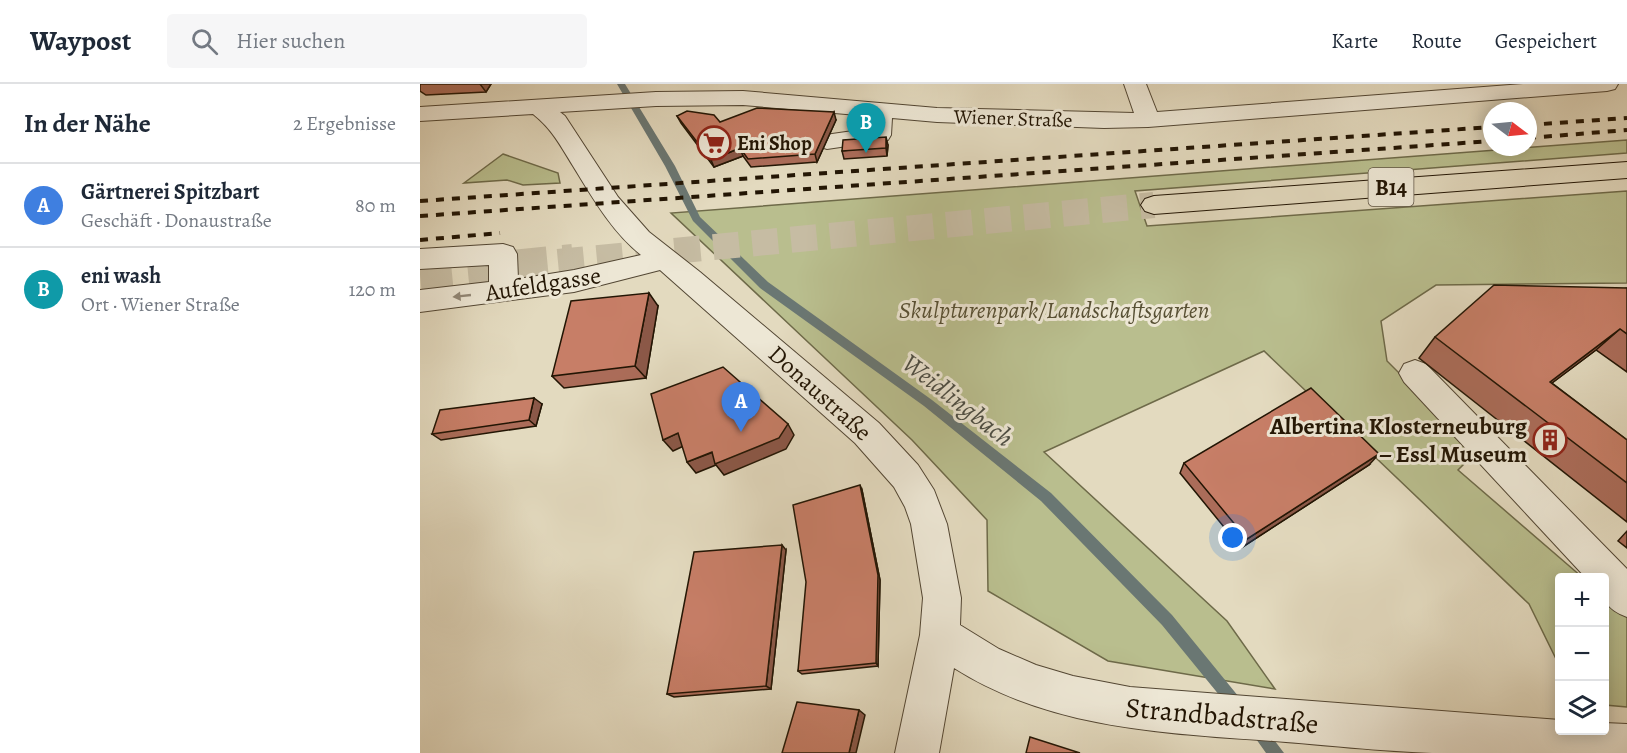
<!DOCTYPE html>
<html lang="de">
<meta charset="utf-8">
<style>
body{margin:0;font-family:Alegreya,serif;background:#f6f6f7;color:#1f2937}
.controls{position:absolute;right:18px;bottom:18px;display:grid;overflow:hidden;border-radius:6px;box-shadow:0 3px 15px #0003}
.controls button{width:54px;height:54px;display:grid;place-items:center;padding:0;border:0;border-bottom:2px solid #e0e1e3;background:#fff;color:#1f2937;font:30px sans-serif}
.compass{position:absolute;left:1063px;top:18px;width:54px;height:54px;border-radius:50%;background:#fff;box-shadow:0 3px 15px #0003;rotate:106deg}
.you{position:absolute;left:813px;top:454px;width:21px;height:21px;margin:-15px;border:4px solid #fff;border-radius:50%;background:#1a73e8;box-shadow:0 0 0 9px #1a73e833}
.badge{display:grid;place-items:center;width:39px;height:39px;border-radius:50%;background:#7c3aed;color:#fff;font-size:20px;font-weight:700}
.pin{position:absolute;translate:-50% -50px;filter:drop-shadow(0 2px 3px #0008)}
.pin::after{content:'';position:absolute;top:32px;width:21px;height:18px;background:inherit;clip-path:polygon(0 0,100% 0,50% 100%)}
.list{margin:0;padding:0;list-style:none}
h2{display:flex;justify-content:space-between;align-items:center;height:78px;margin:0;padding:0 24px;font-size:26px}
h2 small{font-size:20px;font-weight:400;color:#747a83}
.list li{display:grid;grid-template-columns:39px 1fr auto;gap:18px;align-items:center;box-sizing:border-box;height:84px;padding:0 24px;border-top:2px solid #e0e1e3}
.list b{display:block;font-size:22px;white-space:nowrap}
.list p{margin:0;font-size:20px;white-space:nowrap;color:#747a83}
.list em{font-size:20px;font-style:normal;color:#747a83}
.icon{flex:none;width:33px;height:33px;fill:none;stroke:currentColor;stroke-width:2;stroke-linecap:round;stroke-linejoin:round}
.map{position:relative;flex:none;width:1207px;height:669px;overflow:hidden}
header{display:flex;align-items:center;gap:36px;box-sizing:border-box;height:84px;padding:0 30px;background:#fff;border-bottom:2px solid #e0e1e3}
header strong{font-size:28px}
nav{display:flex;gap:33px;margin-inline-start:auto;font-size:21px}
.search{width:420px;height:54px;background:#f6f6f7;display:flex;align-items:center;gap:15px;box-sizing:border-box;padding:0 21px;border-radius:6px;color:#747a83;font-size:22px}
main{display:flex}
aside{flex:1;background:#fff}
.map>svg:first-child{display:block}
</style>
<header>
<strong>Waypost</strong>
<div class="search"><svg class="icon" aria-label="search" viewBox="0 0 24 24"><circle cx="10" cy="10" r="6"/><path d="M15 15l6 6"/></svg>Hier suchen</div>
<nav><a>Karte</a><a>Route</a><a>Gespeichert</a></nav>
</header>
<main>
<aside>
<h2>In der Nähe<small>2 Ergebnisse</small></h2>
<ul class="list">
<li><span class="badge" style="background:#3f7fe0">A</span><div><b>Gärtnerei Spitzbart</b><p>Geschäft · Donaustraße</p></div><em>80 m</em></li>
<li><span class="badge" style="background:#0f9aa8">B</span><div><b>eni wash</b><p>Ort · Wiener Straße</p></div><em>120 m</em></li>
</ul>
</aside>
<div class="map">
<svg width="1207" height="669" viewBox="0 0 1207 669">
<rect width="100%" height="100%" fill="#e3dabf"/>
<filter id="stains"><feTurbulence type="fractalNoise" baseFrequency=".00333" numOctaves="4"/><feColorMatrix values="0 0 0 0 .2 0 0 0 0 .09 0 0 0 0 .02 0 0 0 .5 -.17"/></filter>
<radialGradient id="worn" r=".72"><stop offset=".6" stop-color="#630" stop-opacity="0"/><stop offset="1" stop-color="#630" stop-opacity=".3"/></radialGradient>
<path fill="#b9be8e" stroke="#6e6a49" stroke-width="1.5" d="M 1207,56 L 1207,69 L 715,107 L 727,142 L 1207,107 L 1207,199 L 1016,201 L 961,237 L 967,277 L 1057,367 L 1038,386 L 1162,493 L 1140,494 L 1139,581 L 1109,520 L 844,267 L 624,368 L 807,537 L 855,605 L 688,577 L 568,507 L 567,436 L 492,356 L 251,129 Z
M 83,70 L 138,89 L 140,99 L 103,101 L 87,96 L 44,99 Z
M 1184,513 L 1207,533 L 1207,623 L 1185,621 Z"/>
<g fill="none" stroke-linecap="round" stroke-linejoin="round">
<path fill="#6a7773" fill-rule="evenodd" d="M 197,0 L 205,0 L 255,82 L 280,133 L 348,198 L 512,316 L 631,409 L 752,531 L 823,618 L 826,623 L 823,628 L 818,631 L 813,628 L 742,541 L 621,417 L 504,322 L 340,204 L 273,137 L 245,82 Z
M 837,637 L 842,640 L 864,669 L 846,669 L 829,645 L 832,640 Z"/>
<path stroke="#c6bca3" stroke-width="26" stroke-dasharray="26 13" stroke-linecap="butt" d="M 138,178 L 734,121"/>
<path stroke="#c6bca3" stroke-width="32" stroke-dasharray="32 16" stroke-linecap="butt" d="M 0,191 L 153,176"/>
<g stroke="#524633" stroke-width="2">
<path id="minor" d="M 704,0 L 726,0 L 737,28 L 1103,0 L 1198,0 L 1195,5 L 1187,7 L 728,43 L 684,44 L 517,38 L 472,34 L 471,51 L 468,56 L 407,65 L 398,62 L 395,57 L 398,52 L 447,45 L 449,32 L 323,21 L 236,22 L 140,28 L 145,32 L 198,113 L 229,148 L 280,188 L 459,339 L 498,381 L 514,406 L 527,440 L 541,514 L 540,541 L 579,565 L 616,581 L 653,592 L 710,603 L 1140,636 L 1140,646 L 1184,646 L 1184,639 L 1207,640 L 1207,669 C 1142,669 1077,669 1012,669 C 959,667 906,661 853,657 C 744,649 630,645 534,584 L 519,669 L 475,669 L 500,551 L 503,514 L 491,440 L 485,423 L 474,403 L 435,359 L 240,186 L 154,208 L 0,228 L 0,206 L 69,198 L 69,181 L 0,185 L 0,165 L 83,160 L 93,163 L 97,170 L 98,195 L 154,186 L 221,171 C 192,148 172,113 153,82 C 140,61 132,45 113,30 L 0,37 L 0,23 L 236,8 L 323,7 L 517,24 L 714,29 Z
M 995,276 L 1006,280 L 1207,485 L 1207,533 C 1184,524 1184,517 1184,494 L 1166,494 L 984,298 L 979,289 L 984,280 Z"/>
</g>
<g stroke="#221504" stroke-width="2">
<path id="major" d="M 1207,78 L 1207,94 L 734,130 L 725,127 L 721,121 L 725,115 L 734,112 Z"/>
</g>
<use href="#minor" fill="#ede7d5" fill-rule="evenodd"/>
<use href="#major" fill="#e3dabf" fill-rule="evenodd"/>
<path stroke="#221504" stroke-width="4" stroke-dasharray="8 8" stroke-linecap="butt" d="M 1108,41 L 1207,34
M 1108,54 L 1207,46
M 0,117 L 1072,43
M 0,132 L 1072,57
M 0,156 L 80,149"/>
</g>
<path fill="#ab6c59" stroke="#221504" stroke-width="1.5" d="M 0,0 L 71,0 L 66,8 L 6,11 L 0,7 Z
M 257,32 L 300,38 L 416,36 L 397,78 L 331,83 L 323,72 L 294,83 L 261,39 Z
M 468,61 L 467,72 L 424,75 L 422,67 Z
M 1207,204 L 1207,288 L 1176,266 L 1132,299 L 1207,356 L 1207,438 L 999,274 L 1015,253 Z
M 238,222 L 226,294 L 144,304 L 132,292 Z
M 122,320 L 116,342 L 21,356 L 12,350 Z
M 764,379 L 949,381 L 821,464 L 760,389 Z
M 442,406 L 460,496 L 458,582 L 382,590 L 378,587 Z
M 1207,447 L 1207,464 L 1198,457 Z
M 366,466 L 351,605 L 254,613 L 247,610 Z"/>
<path fill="#8b5848" stroke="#221504" stroke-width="1.5" d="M 60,0 L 71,0 L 66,8 Z
M 414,28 L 416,36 L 397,78 L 395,70 Z
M 466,53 L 468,61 L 467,72 L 466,64 Z
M 320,64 L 323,72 L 294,83 L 291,76 Z
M 229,209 L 238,222 L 226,294 L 215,282 Z
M 1200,245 L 1176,266 L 1108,317 L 1130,298 Z
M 114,314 L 122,320 L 116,342 L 109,336 Z
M 368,340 L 374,351 L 366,365 L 304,391 L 296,381 L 276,389 L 267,378 Z
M 258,349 L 268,360 L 253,367 L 243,356 Z
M 959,370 L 949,381 L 821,464 L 827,455 Z
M 440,401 L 442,406 L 460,496 L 458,582 L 456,579 Z
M 362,461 L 366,466 L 351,605 L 346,602 Z
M 439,626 L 445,631 L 436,669 L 429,669 Z"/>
<path fill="#c77e67" stroke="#221504" stroke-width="1.5" d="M 337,24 L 414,28 L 395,70 L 328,75 L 320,64 L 291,76 L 257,32 L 267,27 L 294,31 L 300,38 Z
M 466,53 L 466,64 L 422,67 L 423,56 Z
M 1074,201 L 1207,204 L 1207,250 L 1200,245 L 1130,298 L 1207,356 L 1207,399 L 1015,253 Z
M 229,209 L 215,282 L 132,292 L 151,217 Z
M 303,283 L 368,340 L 359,354 L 295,380 L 292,368 L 267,378 L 258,349 L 243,356 L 231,310 Z
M 891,304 L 959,370 L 827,455 L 764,379 Z
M 114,314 L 109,336 L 12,350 L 20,326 Z
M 440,401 L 458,491 L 456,579 L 378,587 L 386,498 L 373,421 Z
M 362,461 L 346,602 L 247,610 L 274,468 Z
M 377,618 L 439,626 L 429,669 L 362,669 Z
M 610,653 L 660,669 L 606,669 Z"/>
<defs><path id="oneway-solid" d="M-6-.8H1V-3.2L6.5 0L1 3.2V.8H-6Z" transform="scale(1.5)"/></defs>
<use fill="#928877" href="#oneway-solid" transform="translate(42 212) rotate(174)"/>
<defs>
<g id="supermarket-ring" transform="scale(1.725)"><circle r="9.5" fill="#ede7d5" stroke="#8f2418" stroke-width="1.5"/><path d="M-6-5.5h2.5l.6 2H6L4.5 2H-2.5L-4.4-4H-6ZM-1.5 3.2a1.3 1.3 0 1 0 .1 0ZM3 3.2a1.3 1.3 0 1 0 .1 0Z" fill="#8f2418"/></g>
<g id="building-ring" transform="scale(1.725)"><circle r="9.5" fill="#ede7d5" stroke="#8f2418" stroke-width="1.5"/><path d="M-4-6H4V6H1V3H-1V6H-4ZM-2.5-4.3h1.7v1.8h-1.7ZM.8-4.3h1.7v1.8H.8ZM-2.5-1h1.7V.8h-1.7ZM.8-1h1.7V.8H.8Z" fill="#8f2418"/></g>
</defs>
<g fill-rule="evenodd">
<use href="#supermarket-ring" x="294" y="59"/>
<use href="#building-ring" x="1130" y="356"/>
</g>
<g text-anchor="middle" stroke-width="6" stroke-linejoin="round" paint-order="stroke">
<g font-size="20" fill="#221504" stroke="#ede7d5">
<text transform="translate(593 34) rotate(2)" y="7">Wiener Straße</text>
</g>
<g font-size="20" font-weight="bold" fill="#221504" stroke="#ede7d5" text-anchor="start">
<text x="317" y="66">Eni Shop</text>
</g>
<rect fill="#ede7d5" stroke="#5f5443" stroke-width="1.5" x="948.5" y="84" width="45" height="38" rx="4.5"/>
<g font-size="22" font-weight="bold" fill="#221504">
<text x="971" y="111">B14</text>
</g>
<g font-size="24" fill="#221504" stroke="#ede7d5">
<text transform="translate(123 200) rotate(-9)" y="8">Aufeldgasse</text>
<text transform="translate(400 309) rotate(42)" y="8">Donaustraße</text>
</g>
<g font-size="24" font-style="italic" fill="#575034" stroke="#ede7d5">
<text x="634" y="234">Skulpturenpark/Landschaftsgarten</text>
</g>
<g font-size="24" font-weight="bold" fill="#221504" stroke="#ede7d5" text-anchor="end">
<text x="1107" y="350">Albertina Klosterneuburg<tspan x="1107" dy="28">– Essl Museum</tspan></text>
</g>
<g font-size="26" font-style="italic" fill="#4c4e45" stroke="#ede7d5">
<text transform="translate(538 316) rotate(38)" y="9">Weidlingbach</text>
</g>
<g font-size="28" fill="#221504" stroke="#ede7d5">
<text transform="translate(802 631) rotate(5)" y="10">Strandbadstraße</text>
</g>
</g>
<rect width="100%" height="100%" filter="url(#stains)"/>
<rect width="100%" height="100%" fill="url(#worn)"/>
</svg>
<div class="controls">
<button>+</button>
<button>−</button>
<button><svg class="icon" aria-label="layers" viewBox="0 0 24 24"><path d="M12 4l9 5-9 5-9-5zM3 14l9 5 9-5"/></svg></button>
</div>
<svg class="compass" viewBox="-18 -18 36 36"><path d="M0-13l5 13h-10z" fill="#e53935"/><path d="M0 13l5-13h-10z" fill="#747a83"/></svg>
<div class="you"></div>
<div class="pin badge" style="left:321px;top:348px;background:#3f7fe0">A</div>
<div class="pin badge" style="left:446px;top:69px;background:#0f9aa8">B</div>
</div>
</main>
